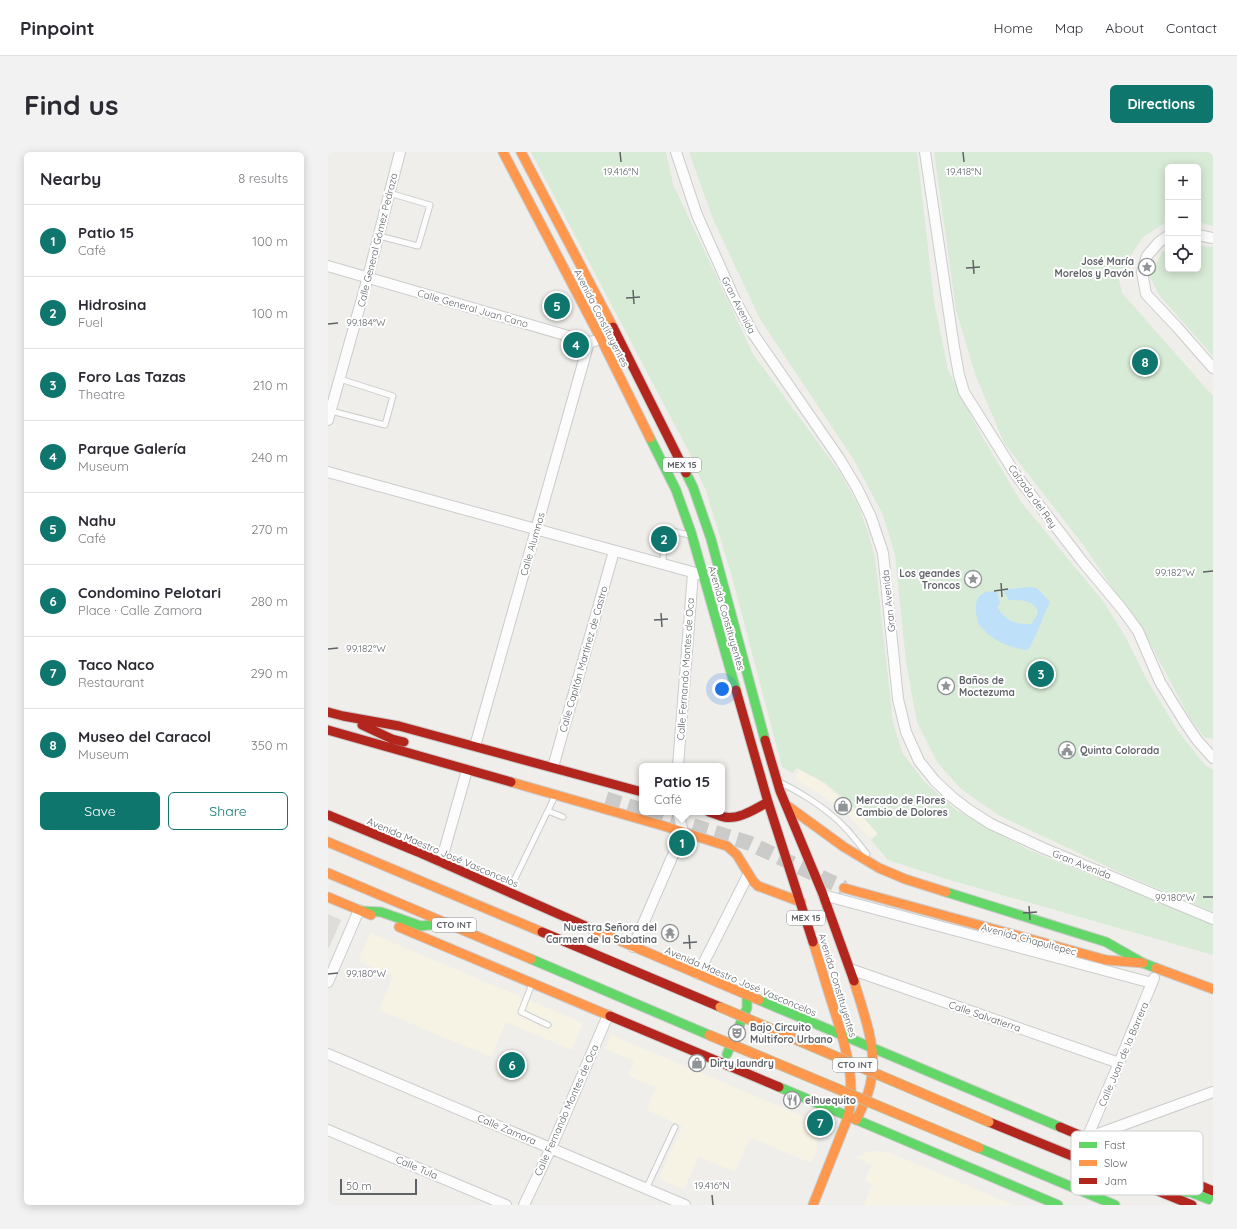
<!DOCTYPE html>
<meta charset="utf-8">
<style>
body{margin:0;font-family:Quicksand,sans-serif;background:#f2f2f3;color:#2b2b33}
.controls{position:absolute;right:12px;top:12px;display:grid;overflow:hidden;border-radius:6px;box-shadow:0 2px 10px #0003}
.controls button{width:36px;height:36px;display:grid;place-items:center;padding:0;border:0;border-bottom:1px solid #e1e1e2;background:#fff;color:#2b2b33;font:20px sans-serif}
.scale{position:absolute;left:12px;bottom:10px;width:77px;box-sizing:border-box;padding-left:4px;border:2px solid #5f6368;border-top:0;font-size:11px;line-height:14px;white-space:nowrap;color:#5f6368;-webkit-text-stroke:3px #fff;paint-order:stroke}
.you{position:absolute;left:394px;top:537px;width:14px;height:14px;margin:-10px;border:3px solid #fff;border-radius:50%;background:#1a73e8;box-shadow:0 0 0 6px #1a73e833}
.badge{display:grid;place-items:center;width:26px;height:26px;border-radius:50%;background:#0f766e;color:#fff;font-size:13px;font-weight:700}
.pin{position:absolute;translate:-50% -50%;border:2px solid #fff;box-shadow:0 1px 4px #0006}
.popup{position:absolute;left:311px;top:611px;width:86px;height:52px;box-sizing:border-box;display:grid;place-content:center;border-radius:6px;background:#fff;filter:drop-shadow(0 1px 3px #0005);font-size:13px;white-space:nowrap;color:#7c7c81}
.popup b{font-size:15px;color:#2b2b33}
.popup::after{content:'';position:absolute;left:50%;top:100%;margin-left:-8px;border:8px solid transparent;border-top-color:#fff}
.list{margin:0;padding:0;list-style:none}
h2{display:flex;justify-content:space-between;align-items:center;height:52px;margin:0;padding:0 16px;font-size:17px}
h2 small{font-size:13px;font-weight:400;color:#7c7c81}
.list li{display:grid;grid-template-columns:26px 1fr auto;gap:12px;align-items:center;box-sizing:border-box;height:72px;padding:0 16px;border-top:1px solid #e1e1e2}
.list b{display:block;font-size:15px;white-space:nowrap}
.list p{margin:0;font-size:13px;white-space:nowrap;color:#7c7c81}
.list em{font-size:13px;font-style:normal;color:#7c7c81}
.actions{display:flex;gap:8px;padding:12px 16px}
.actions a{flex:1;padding:9px 0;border:1px solid #0f766e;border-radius:6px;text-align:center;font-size:14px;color:#0f766e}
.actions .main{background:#0f766e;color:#fff}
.icon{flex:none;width:22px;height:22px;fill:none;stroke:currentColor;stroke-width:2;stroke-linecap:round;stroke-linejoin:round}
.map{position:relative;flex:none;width:885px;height:1053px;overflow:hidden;border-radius:6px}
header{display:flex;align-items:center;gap:24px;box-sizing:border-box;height:56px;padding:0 20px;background:#fff;border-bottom:1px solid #e1e1e2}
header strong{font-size:19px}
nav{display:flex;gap:22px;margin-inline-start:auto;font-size:14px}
.intro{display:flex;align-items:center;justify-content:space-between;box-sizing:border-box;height:96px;padding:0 24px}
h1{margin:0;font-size:28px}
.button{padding:10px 18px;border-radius:6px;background:#0f766e;color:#fff;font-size:14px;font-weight:700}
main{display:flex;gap:24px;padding:0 24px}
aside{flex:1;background:#fff;border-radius:6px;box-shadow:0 2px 10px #0003}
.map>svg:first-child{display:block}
</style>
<header>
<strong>Pinpoint</strong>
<nav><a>Home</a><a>Map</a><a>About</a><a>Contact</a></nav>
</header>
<div class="intro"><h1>Find us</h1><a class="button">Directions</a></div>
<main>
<aside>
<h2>Nearby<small>8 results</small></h2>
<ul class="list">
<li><span class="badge">1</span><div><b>Patio 15</b><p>Café</p></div><em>100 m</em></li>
<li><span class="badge">2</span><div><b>Hidrosina</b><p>Fuel</p></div><em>100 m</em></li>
<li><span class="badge">3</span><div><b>Foro Las Tazas</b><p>Theatre</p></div><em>210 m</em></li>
<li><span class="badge">4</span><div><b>Parque Galería</b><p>Museum</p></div><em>240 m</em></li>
<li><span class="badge">5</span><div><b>Nahu</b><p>Café</p></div><em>270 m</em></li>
<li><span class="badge">6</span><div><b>Condomino Pelotari</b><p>Place · Calle Zamora</p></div><em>280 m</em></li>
<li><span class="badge">7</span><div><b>Taco Naco</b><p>Restaurant</p></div><em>290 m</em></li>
<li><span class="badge">8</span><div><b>Museo del Caracol</b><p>Museum</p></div><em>350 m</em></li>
</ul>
<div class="actions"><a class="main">Save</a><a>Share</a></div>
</aside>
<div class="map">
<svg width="885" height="1053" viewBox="0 0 885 1053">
<rect width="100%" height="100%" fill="#efeeea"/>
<path fill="#f7f3e4" d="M 471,618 L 493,630 L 518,650 L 533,664 L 549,681 L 542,686 L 522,665 L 506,652 L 481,635 L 467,627 Z
M 42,781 L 255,871 L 244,898 L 178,870 L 163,905 L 51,858 L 65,824 L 30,809 Z
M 283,883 L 472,963 L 483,973 L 489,985 L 489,996 L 484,1011 L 456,1000 L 422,985 L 407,1020 L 370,1004 L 356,1038 L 331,1027 L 354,974 L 319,958 L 328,935 L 300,924 L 306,909 L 277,897 Z
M 549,999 L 563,1001 L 685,1053 L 536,1053 L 544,1032 L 537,1028 L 543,1013 L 528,1006 L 539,1000 Z"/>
<path fill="#dfddda" d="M 0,762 L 13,768 L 1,796 L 0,795 Z"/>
<path fill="#d8ebd6" d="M 203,0 L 338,0 L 345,32 L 425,202 L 513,322 L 530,353 L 540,380 L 547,406 L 565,571 L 575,602 L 596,629 L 628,658 L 701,698 L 885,772 L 885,803 L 622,728 L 560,708 L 543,688 L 550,682 L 527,656 L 497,631 L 469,616 L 465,621 L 454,615 L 403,421 L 378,339 L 360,298 Z
M 361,0 L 589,0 L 606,149 L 620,218 L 651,279 L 693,350 L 775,449 L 797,484 L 819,528 L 850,579 L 877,613 L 885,618 L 885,760 L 793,721 L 670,663 L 633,637 L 609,610 L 589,570 L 578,510 L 567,403 L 555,363 L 526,308 L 432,167 L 385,67 Z
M 606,0 L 885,0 L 885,74 L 870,70 L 870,15 L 840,15 L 840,69 L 815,85 L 790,123 L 794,141 L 885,244 L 885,587 L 876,585 L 861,565 L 822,491 L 756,394 L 676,291 L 647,222 L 628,158 Z
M 870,94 L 885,95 L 885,204 L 831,143 L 822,125 L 834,100 L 840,98 L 840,117 L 870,117 Z"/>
<path fill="#bfe0f9" d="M 703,435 L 709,436 L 722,450 C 714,466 709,483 700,498 C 683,496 668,491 656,478 C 654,476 651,473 650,471 C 649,468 649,464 648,461 C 646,446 653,437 669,440 L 672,451 L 669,455 C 678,468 686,473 703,472 L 708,465 L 710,459 C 705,447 692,448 681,448 L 676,440 L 681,437 Z"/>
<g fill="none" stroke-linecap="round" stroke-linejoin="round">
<path stroke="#cbcbca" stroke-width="15" stroke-dasharray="15 8" stroke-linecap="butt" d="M 278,647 L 314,658
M 321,660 L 421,691 L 516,736"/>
<g stroke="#cbcccc" stroke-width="7">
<path id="lane" d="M 51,84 L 90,94 L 102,53 L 61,41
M 3,259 L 57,273 L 65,244 L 12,227
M 339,382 L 340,378 L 361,383
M 334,412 L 337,393
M 453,631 C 468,638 489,651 501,661 C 516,672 527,687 539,702
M 220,659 L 235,665
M 181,739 L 227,644
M 204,832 L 193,860 L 220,873
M 318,1037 L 347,975"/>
</g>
<g stroke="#cbcccc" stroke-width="12">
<path id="street" d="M 348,0 L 369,63 L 407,148 L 426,183 L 511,306 L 529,336 L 543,365 L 555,401 L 570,547 L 578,580 L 591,609 L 607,629 L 624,645 L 641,658 L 663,672 L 715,696 L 885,767
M 597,0 L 626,195 L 631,223 L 636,240 L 688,323 L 754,409 L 794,457 L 810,479 L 832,530 L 856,569 L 869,588 L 885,606
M 870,83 L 885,86
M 840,84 L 831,90 L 819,104 L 814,120 L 818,142 L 849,175 L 885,216
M 0,114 L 261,190 L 267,189
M 0,268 L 40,125 L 72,0
M 0,320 L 375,423
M 147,594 L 261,190
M 350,614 L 365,421
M 225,615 L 286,399
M 113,710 L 139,618
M 495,743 L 824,831
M 305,795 L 355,680 L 350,660
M 522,817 L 791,911
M 370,822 L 420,723
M 0,830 L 31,758
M 0,902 L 357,1053
M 0,978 L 178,1053
M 759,986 L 791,911 L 826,826
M 759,986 L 885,940
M 196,1053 L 223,996 L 280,863"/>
</g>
<g stroke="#cacacb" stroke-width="11">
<path id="fast" d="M 322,286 L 348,338 L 363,380 L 408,538
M 358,321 L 365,335 L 383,387 L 437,588
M 618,740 L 778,790 L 815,811 L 828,816
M 34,759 L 53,760 L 93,774 L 118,771
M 203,807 L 381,883
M 431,848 L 732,975
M 399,902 L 419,856 L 419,842
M 451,935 L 730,1053
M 651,996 L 787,1053
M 850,1041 L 862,1040 L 885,1049"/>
</g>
<g stroke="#cacacb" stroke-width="11">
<path id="slow" d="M 175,0 L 274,189 L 322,286
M 193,0 L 285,175
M 183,630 L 336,674 L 399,694 L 409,703 L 425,729 L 430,734 L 473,750
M 461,655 L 516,695 L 551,716 L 577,727 L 618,740
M 0,690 L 214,780
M 0,721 L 203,807
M 516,736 L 778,808 L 815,811
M 0,745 L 43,763
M 71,775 L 282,864
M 262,776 L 431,848
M 828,816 L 885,837
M 526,829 C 536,863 551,898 542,934 C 539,946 534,957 528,968
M 485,1053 L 520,965 C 529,928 516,889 505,854 C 498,833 492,811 485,790"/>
</g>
<g stroke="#cacacb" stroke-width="11">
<path id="jam" d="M 285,175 L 358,321
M 408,538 L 440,650 L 485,790
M 0,560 L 15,564 L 71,574 L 314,640
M 34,573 L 64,587 L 76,590
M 0,578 L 183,630
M 437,588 L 452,639 L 494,740 L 526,829
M 381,660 C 386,661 391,664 396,665 C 411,668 427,657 440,650
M 0,663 L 90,700 L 262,776
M 214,780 L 392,855
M 282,864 L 451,935
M 661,970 L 864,1053
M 732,975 L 885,1039"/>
</g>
<use href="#lane" stroke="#fdfcfc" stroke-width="5"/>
<use href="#street" stroke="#fdfcfc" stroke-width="10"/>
<use href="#fast" stroke="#63d668" stroke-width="9"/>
<use href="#slow" stroke="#ff974d" stroke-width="9"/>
<use href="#jam" stroke="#b3261e" stroke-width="9"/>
<g stroke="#c8b996" stroke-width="11" stroke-linecap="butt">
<path id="slow-bridge" d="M 392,855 L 661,970
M 381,883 L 651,996"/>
</g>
<use href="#slow-bridge" stroke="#ff974d" stroke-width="9"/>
</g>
<path fill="none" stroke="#5f6368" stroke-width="1.5" d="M 292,0 L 293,10M 635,0 L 636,10M 645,108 L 646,122M 638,116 L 652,115M 305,138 L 306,152M 298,146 L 312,145M 0,172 L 10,171M 875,420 L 885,419M 673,431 L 674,445M 666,439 L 680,437M 333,461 L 334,475M 326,468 L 340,467M 0,497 L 10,496M 875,745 L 885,745M 701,754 L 702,768M 695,761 L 709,760M 361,783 L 362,797M 355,791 L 369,790M 0,822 L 10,821M 384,1043 L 385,1053"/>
<defs>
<g id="sight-ring" transform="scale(0.9)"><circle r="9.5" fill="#fff" stroke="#919496" stroke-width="1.5"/><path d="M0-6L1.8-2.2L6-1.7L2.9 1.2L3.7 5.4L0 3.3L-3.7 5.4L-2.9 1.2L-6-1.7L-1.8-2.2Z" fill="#919496"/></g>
<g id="civic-ring" transform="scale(0.9)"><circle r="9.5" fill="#fff" stroke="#919496" stroke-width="1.5"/><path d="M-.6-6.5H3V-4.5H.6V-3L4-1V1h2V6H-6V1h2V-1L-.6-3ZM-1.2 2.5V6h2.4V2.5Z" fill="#919496"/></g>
<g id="shop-ring" transform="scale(0.9)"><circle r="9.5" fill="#fff" stroke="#919496" stroke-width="1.5"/><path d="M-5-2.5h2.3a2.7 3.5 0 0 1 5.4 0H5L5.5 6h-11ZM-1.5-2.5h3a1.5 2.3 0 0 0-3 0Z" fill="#919496"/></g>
<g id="temple-ring" transform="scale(0.9)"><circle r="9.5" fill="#fff" stroke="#919496" stroke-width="1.5"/><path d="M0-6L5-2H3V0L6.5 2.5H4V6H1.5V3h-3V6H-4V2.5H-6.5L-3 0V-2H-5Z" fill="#919496"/></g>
<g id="theatre-ring" transform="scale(0.9)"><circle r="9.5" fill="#fff" stroke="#919496" stroke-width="1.5"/><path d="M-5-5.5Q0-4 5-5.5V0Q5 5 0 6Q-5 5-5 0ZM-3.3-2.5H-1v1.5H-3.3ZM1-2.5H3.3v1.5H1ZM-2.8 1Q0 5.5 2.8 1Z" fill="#919496"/></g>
<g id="restaurant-ring" transform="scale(0.9)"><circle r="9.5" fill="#fff" stroke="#919496" stroke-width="1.5"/><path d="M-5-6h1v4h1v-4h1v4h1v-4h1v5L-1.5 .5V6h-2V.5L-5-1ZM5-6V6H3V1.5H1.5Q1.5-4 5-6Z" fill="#919496"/></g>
</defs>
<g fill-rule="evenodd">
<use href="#sight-ring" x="819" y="115"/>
<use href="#sight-ring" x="645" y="427"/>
<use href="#sight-ring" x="618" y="534"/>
<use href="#civic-ring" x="739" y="598"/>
<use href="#shop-ring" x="515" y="654"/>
<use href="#temple-ring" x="342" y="781"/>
<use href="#theatre-ring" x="409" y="881"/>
<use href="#shop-ring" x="369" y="911"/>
<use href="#restaurant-ring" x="464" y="948"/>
</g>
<g text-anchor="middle" stroke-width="4" stroke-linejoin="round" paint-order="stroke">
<g fill="#fff" stroke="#8f9295" stroke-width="1">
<rect x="335" y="306" width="38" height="14" rx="3"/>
<rect x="459" y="759" width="38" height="14" rx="3"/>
<rect x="104" y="766" width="44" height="14" rx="3"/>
<rect x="505" y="906" width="44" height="14" rx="3"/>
</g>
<g font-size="9" font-weight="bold" fill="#5f6368">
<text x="354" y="316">MEX 15</text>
<text x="478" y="769">MEX 15</text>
<text x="126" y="776">CTO INT</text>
<text x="527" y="916">CTO INT</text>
</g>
<g font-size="10" fill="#5f6368" stroke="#fff">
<text transform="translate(49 88) rotate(-76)" y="4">Calle General Gómez Pedraza</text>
<text transform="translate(411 153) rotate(63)" y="4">Gran Avenida</text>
<text transform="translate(145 156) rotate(16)" y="4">Calle General Juan Cano</text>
<text transform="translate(274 166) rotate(63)" y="4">Avenida Constituyentes</text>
<text transform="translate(705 344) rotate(54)" y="4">Calzada del Rey</text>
<text transform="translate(204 392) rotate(-74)" y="4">Calle Alumnos</text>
<text transform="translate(560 449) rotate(-96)" y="4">Gran Avenida</text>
<text transform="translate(399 466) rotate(74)" y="4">Avenida Constituyentes</text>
<text transform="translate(255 507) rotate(-74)" y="4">Calle Capitán Martínez de Castro</text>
<text transform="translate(357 517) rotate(-86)" y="4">Calle Fernando Montes de Oca</text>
<text transform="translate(115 700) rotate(23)" y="4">Avenida Maestro José Vasconcelos</text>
<text transform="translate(754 712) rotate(22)" y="4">Gran Avenida</text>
<text transform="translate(701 787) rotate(15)" y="4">Avenida Chapultepec</text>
<text transform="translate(413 829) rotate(23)" y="4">Avenida Maestro José Vasconcelos</text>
<text transform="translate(510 833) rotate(73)" y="4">Avenida Constituyentes</text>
<text transform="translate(657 864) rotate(19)" y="4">Calle Salvatierra</text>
<text transform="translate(795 902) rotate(-67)" y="4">Calle Juan de la Barrera</text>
<text transform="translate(238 958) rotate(-66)" y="4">Calle Fernando Montes de Oca</text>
<text transform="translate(179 977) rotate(23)" y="4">Calle Zamora</text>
<text transform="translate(89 1015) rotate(23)" y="4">Calle Tula</text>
</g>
<g font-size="10" font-weight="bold" fill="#5f6368" stroke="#fff" text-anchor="start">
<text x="806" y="113" text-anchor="end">José María<tspan x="806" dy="12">Morelos y Pavón</tspan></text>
<text x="632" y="425" text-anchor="end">Los geandes<tspan x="632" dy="12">Troncos</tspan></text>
<text x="631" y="532">Baños de<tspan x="631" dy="12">Moctezuma</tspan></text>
<text x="752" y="602">Quinta Colorada</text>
<text x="528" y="652">Mercado de Flores<tspan x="528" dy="12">Cambio de Dolores</tspan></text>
<text x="329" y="779" text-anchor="end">Nuestra Señora del<tspan x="329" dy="12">Carmen de la Sabatina</tspan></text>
<text x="422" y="879">Bajo Circuito<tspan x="422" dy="12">Multiforo Urbano</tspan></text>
<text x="382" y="915">Dirty laundry</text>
<text x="477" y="952">elhuequito</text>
</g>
</g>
<rect x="743" y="979" width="132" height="64" rx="6" fill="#fff" stroke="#cfd0d2" stroke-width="1"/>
<rect x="751" y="990" width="18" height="6" fill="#63d668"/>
<rect x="751" y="1008" width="18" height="6" fill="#ff974d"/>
<rect x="751" y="1026" width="18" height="6" fill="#b3261e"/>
<g font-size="11" fill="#5f6368">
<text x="776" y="997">Fast</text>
<text x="776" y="1015">Slow</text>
<text x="776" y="1033">Jam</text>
</g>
<g font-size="10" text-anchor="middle" fill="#5f6368" stroke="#fff" stroke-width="4" stroke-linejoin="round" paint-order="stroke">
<text x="293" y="23">19.416°N</text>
<text x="636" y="23">19.418°N</text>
<text x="38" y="174">99.184°W</text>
<text x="847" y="424">99.182°W</text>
<text x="38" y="500">99.182°W</text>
<text x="847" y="749">99.180°W</text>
<text x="38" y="825">99.180°W</text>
<text x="384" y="1037">19.416°N</text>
</g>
</svg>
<div class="controls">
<button>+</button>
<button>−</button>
<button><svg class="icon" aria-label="locate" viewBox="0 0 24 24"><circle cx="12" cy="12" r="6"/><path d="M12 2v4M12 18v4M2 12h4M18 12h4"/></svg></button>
</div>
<div class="scale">50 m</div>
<div class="you"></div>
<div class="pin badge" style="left:354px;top:691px">1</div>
<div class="popup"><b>Patio 15</b>Café</div>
<div class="pin badge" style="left:336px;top:387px">2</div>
<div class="pin badge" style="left:713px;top:522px">3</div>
<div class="pin badge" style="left:248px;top:193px">4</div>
<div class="pin badge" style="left:229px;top:154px">5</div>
<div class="pin badge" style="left:184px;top:913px">6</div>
<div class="pin badge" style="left:492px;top:971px">7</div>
<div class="pin badge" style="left:817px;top:210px">8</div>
</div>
</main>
